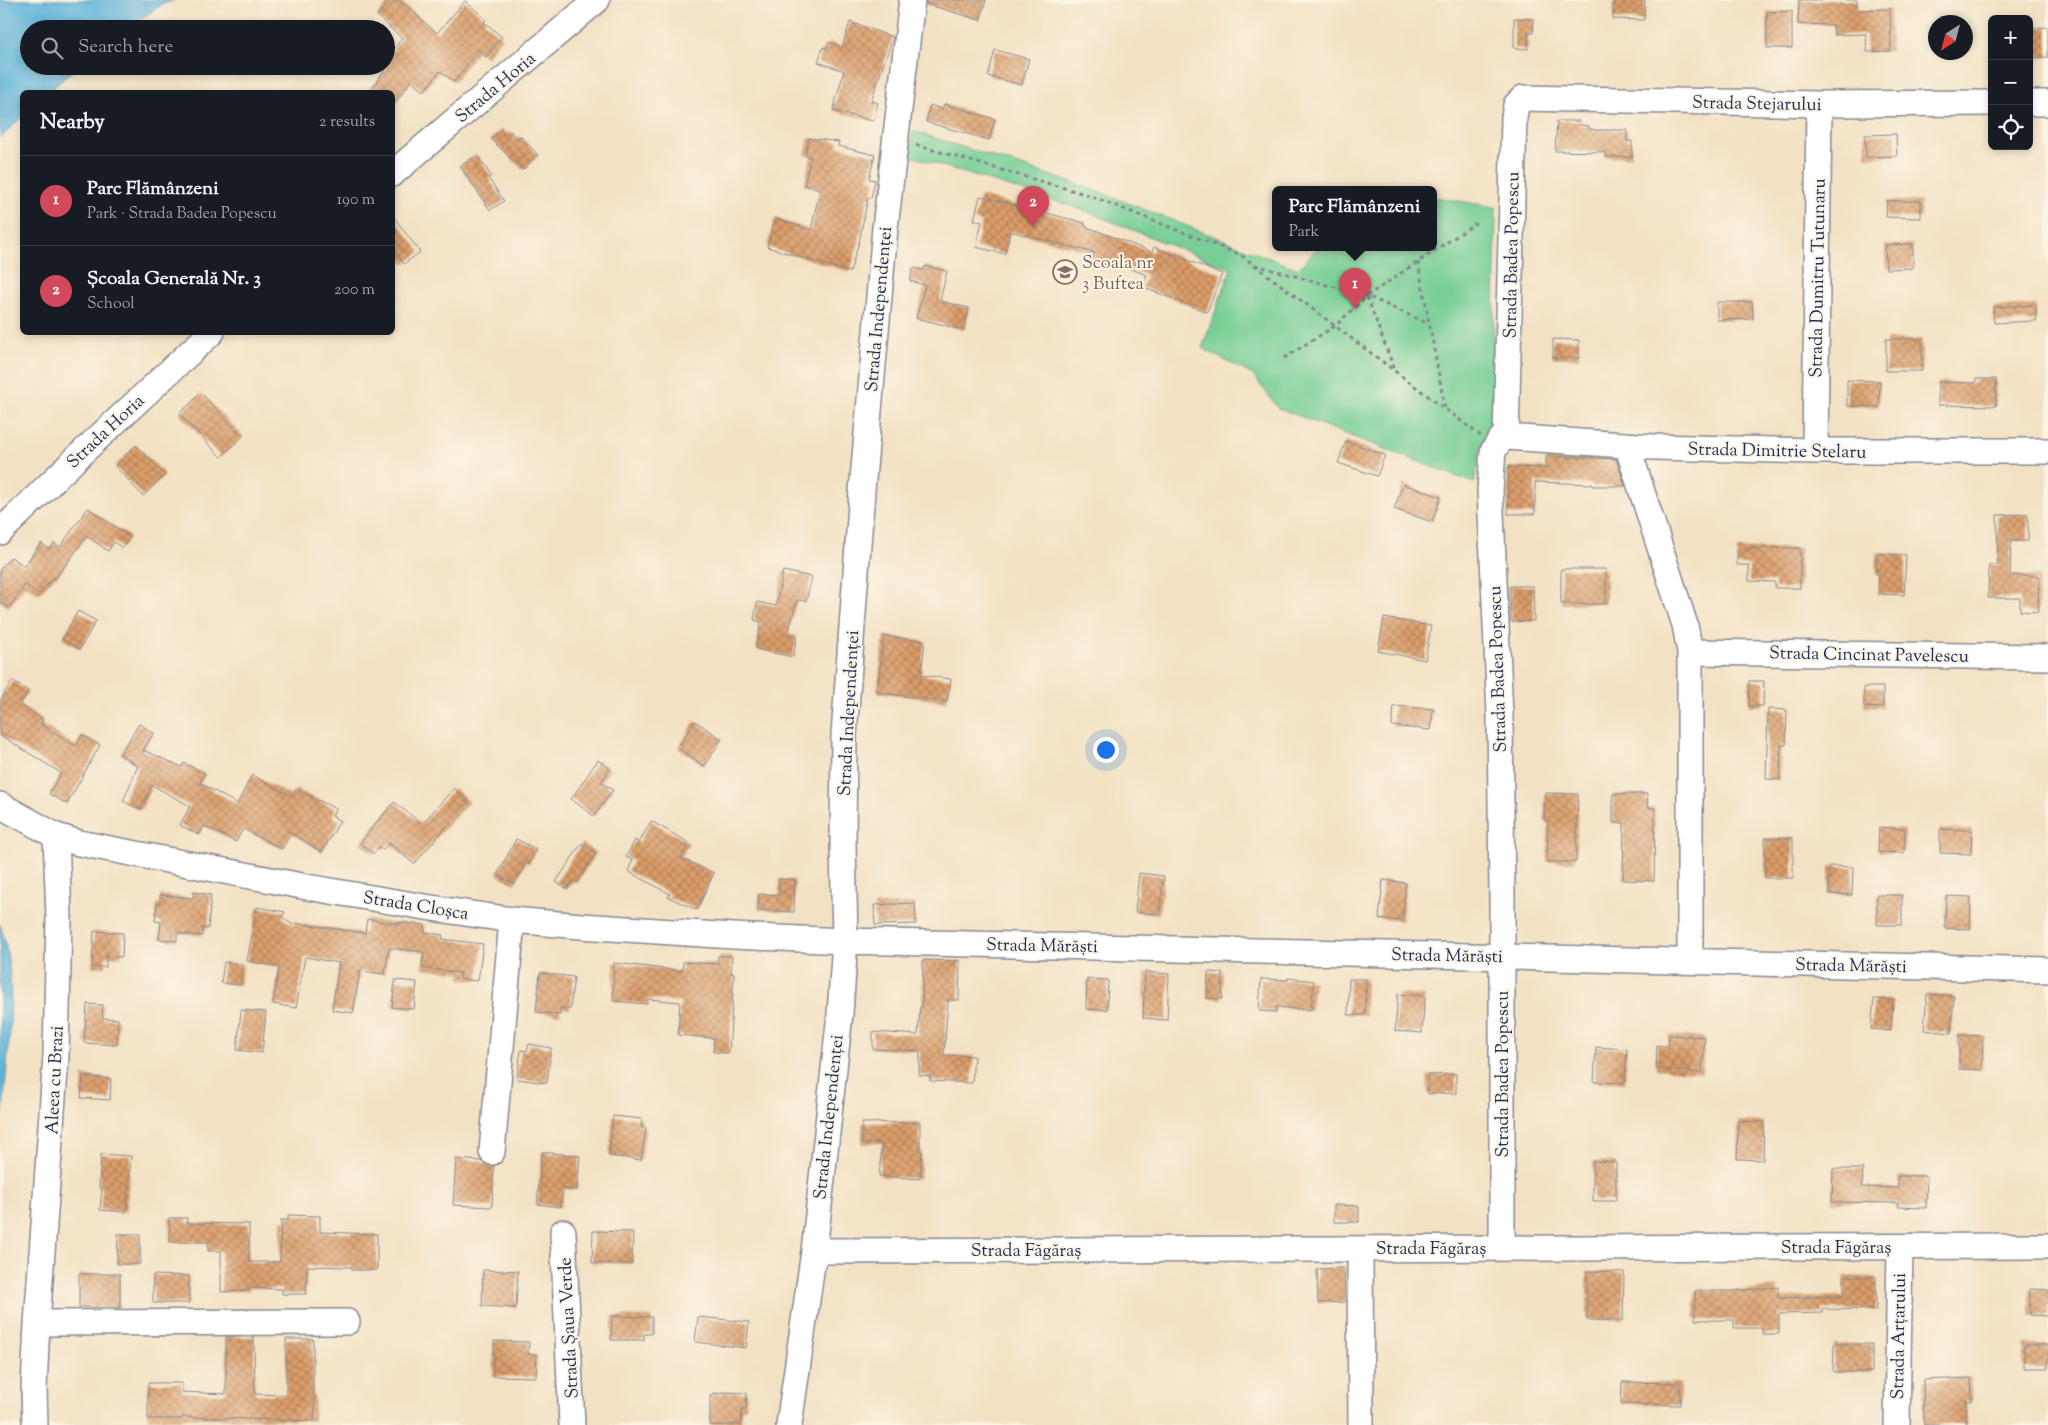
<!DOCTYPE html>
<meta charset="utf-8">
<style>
body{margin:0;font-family:"Sorts Mill Goudy",serif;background:#242831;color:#f1f3f6}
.controls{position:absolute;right:15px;top:15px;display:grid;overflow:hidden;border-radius:8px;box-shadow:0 2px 8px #0003}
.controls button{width:45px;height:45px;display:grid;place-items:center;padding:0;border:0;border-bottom:1px solid #363941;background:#171b24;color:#f1f3f6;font:25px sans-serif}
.compass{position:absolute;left:1928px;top:15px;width:45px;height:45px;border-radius:50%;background:#171b24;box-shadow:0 2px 8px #0003;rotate:216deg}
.you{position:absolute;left:1105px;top:749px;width:18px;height:18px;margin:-12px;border:4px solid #fff;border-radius:50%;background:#1a73e8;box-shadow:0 0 0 8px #1a73e833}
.badge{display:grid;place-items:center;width:32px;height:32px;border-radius:50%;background:#d1495b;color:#fff;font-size:16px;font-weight:700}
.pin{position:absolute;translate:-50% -41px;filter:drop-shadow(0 1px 2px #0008)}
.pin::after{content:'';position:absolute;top:26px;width:18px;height:15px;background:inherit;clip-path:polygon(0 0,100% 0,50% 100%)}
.popup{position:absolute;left:1272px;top:186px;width:165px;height:65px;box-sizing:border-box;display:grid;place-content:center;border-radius:8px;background:#171b24;filter:drop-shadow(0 1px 4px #0005);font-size:16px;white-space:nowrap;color:#9ea1a6}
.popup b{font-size:19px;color:#f1f3f6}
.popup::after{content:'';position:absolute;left:50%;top:100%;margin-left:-10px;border:10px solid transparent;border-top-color:#171b24}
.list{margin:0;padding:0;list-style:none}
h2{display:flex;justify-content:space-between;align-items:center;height:65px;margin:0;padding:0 20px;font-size:21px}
h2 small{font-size:16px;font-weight:400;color:#9ea1a6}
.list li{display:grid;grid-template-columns:32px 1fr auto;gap:15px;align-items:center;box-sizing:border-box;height:90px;padding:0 20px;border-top:1px solid #363941}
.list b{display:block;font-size:19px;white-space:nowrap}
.list p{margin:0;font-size:16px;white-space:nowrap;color:#9ea1a6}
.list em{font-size:16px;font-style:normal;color:#9ea1a6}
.icon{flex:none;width:28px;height:28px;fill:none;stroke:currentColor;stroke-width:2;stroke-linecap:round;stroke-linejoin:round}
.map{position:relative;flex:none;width:2048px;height:1425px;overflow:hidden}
.search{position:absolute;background:#171b24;box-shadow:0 2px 8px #0003;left:20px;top:20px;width:375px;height:55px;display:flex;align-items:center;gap:12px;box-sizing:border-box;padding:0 18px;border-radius:28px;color:#9ea1a6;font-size:19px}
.panel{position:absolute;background:#171b24;box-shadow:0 2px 8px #0003;left:20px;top:90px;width:375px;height:245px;border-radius:8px}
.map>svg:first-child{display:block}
</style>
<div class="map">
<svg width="2048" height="1425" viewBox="0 0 2048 1425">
<defs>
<pattern id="building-cross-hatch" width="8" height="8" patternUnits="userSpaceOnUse" patternTransform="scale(1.25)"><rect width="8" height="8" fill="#dc9e69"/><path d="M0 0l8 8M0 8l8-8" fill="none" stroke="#b2815a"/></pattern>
</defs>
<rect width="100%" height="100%" fill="#fcf5e5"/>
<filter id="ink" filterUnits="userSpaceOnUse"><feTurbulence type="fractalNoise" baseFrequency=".02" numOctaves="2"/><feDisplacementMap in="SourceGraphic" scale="10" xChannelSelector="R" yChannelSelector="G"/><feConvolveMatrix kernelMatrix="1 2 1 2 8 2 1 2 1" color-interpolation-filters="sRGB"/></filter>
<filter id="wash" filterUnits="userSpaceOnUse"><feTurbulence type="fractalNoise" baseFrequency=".0096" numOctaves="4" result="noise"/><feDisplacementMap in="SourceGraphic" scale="20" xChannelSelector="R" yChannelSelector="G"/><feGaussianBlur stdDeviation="1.12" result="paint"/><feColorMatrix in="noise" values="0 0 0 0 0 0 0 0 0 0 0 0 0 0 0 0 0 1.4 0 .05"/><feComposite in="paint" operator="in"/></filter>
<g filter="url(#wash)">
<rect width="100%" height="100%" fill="#f3e1c3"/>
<path fill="#78cf95" stroke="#4a7f7a" d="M 913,131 L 1089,188 L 1298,269 L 1317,248 L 1434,248 L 1434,197 L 1496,207 L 1492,423 L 1480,449 L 1474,483 L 1278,408 L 1253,375 L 1202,348 L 1231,269 L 1083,210 L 908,155 Z"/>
<path fill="#5db4da" stroke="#3c729c" d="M 0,0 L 175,0 L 163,4 L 125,29 L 29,29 L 29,66 L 77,66 L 49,92 L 22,92 L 22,117 L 0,138 Z
M 0,924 C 17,974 10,1034 5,1086 C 4,1097 5,1110 0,1120 Z"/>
<g id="blocks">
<path fill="url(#building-cross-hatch)" d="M 390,0 L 399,0 L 437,33 L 465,1 L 486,19 L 484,22 L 502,37 L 486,57 L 478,50 L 454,82 L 440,71 L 424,91 L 411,81 L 392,107 L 392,92 L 369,92 L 386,68 L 386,60 L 402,38 L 377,16 Z
M 926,0 L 986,0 L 980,20 L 926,4 Z
M 1614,0 L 1645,0 L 1644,20 L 1613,19 Z
M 1799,0 L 1857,0 L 1857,10 L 1890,9 L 1891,51 L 1867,52 L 1866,34 L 1834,35 L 1833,25 L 1798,24 Z
M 1792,11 L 1792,48 L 1767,48 L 1767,12 Z
M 1514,18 L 1534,19 L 1533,33 L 1528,33 L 1528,49 L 1514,48 Z
M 850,22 L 893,37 L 871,101 L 878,103 L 873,121 L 833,111 L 844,71 L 818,62 L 823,47 L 827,48 L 829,42 L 842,47 Z
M 2048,27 L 2048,57 L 2029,58 L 2029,28 Z
M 995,50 L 1029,59 L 1022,85 L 988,76 Z
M 944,104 L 995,119 L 989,140 L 926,122 L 930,105 L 942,109 Z
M 1557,121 L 1579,121 L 1580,125 L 1589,126 L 1589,129 L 1596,130 L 1627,130 L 1627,141 L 1632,141 L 1632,157 L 1605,157 L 1605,152 L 1555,151 Z
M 502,129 L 507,134 L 510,131 L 517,139 L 520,136 L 538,155 L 523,170 L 491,139 Z
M 1896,134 L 1897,156 L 1866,157 L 1865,135 Z
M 809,138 L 839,142 L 838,146 L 875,155 L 869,179 L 875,180 L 871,198 L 868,198 L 859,242 L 850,272 L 767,247 L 775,218 L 811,230 L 820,189 L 804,185 L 811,157 L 805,155 Z
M 477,155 L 491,176 L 488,178 L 504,201 L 490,210 L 460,166 Z
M 980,196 L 1085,223 L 1085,226 L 1152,252 L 1154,247 L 1222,274 L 1207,312 L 1142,287 L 1147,275 L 1111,261 L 1109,266 L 1092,260 L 1095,253 L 1010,231 L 1005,254 L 976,247 L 982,222 L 974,220 Z
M 1887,201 L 1921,201 L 1921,218 L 1886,217 Z
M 392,215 L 420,252 L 404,264 L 392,248 Z
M 1913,244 L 1913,268 L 1886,269 L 1885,245 Z
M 925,266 L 947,271 L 940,301 L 969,308 L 964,330 L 916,318 L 925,285 L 910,281 L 913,268 L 924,270 Z
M 1717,302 L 1752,302 L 1753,319 L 1717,320 Z
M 2036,305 L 2036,321 L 1994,323 L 1993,307 Z
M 1553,339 L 1579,340 L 1579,358 L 1553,358 Z
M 1886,339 L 1922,339 L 1922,371 L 1886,371 Z
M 1976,379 L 1996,379 L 1996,406 L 1938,405 L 1938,382 L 1976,383 Z
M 1847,380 L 1880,381 L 1879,407 L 1847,406 Z
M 201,393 L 243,436 L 221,457 L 179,414 Z
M 1346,441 L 1385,455 L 1377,476 L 1338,463 Z
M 136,445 L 165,475 L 143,496 L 115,466 Z
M 1546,456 L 1616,459 L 1625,486 L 1592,486 L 1592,484 L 1535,482 L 1535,514 L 1508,514 L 1508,467 L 1546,468 Z
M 1403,484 L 1441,497 L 1432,522 L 1394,509 Z
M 88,508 L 130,537 L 122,548 L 114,542 L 108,551 L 87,536 L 56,578 L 54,577 L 39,594 L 25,585 L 9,608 L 0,602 L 0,569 L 11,557 L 24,566 L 41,543 L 49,549 L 54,543 L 60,547 Z
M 2028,514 L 2028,541 L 2011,541 L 2010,575 L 2039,576 L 2038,612 L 2020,611 L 2020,598 L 1988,598 L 1989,565 L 1998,565 L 1997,515 Z
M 1775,548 L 1800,548 L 1800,588 L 1775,588 L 1775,582 L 1749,581 L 1749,565 L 1737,565 L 1737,549 Z
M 1877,553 L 1906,555 L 1904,595 L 1878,594 L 1879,574 L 1876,574 Z
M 1561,569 L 1606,569 L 1606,604 L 1561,604 Z
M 783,571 L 812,577 L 806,601 L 797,600 L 788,634 L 797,636 L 793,657 L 756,649 L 761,622 L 754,620 L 757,602 L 776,606 Z
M 1510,586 L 1533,586 L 1534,621 L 1511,622 Z
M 78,611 L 96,621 L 80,649 L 62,639 Z
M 1384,618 L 1431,626 L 1425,660 L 1378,651 Z
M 884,636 L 925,641 L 921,675 L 951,679 L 947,702 L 877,692 Z
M 12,681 L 28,691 L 20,705 L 43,720 L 41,724 L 76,746 L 82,735 L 100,745 L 67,804 L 49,794 L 61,773 L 0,735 L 0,701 Z
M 1749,681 L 1764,681 L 1763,706 L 1749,706 Z
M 1864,687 L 1883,687 L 1883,708 L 1864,707 Z
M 1394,706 L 1433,709 L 1431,730 L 1392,726 Z
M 1768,709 L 1787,710 L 1786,745 L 1781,745 L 1780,780 L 1766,779 Z
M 695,721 L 722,739 L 704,766 L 678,748 Z
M 139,724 L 154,733 L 143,750 L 182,767 L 184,763 L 205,774 L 200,783 L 237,804 L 252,775 L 292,796 L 296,789 L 336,809 L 332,816 L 340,821 L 322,852 L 291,833 L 282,849 L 243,829 L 236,842 L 204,826 L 199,835 L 180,825 L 190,806 L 152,785 L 141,810 L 123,801 L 138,766 L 120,754 Z
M 598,760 L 610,769 L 601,782 L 613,790 L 594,816 L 571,799 Z
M 454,788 L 469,801 L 414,864 L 389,843 L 383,850 L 379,847 L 374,854 L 360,843 L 394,802 L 422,824 Z
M 1545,793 L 1578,794 L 1576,862 L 1547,862 L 1548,821 L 1544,821 Z
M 1613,794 L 1647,794 L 1648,808 L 1655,808 L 1654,881 L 1623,880 L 1624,823 L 1613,823 Z
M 651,821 L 689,843 L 681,858 L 714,873 L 697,910 L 668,897 L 670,894 L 628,871 L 633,860 L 626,857 L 635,840 L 639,843 Z
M 1879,827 L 1905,829 L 1904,853 L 1878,852 Z
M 1940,829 L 1972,830 L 1971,854 L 1940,853 Z
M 1765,838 L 1793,838 L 1793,878 L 1765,878 Z
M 516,839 L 536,849 L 529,864 L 526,862 L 515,884 L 497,875 Z
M 582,843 L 596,853 L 577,883 L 573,881 L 567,889 L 556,882 Z
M 1829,866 L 1853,867 L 1852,895 L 1829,894 Z
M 1139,873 L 1164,876 L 1159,914 L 1135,912 Z
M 779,879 L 795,880 L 794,912 L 758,910 L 759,894 L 779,895 Z
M 1383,880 L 1406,883 L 1402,921 L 1379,919 Z
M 193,892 L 211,895 L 208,929 L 203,928 L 202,936 L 177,933 L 177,941 L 159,939 L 161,922 L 155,921 L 157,903 L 160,903 L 160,895 L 193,898 Z
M 1877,895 L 1902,895 L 1902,925 L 1877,925 Z
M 1946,896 L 1971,897 L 1970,929 L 1945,928 Z
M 915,903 L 916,924 L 875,925 L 874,905 Z
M 257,907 L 285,912 L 282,917 L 293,925 L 295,923 L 365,933 L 367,919 L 397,924 L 397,922 L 425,925 L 424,932 L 443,935 L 442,939 L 483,944 L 478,981 L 460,979 L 461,973 L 422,968 L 424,952 L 389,948 L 385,974 L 360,971 L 353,1013 L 332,1010 L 339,963 L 305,957 L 296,1008 L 273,1004 L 279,967 L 247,961 Z
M 94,931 L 123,933 L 122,957 L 106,956 L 106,967 L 92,967 Z
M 718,956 L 732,956 L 731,974 L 734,973 L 729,1053 L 713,1052 L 714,1038 L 678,1035 L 680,1002 L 648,999 L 647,1004 L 613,1001 L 614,963 L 682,971 L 683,962 L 718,964 Z
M 923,960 L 960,961 L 959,1000 L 948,1000 L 944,1055 L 974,1056 L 972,1083 L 930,1081 L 930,1076 L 919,1075 L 920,1051 L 873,1049 L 873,1032 L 918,1035 L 920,1007 L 922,1007 Z
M 224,962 L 243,965 L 240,985 L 221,983 Z
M 1145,972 L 1169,974 L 1167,1020 L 1143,1018 Z
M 1208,972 L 1223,973 L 1222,999 L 1207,998 Z
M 540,973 L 574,977 L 570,1009 L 560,1008 L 560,1015 L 536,1012 Z
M 1288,978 L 1314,981 L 1311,1010 L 1276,1007 L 1276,1012 L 1259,1011 L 1261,979 L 1288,980 Z
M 1087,979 L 1108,980 L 1107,1010 L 1086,1009 Z
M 1349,979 L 1366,979 L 1365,1015 L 1348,1015 Z
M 395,980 L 417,982 L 414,1009 L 392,1007 Z
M 1398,994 L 1425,996 L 1422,1033 L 1395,1031 Z
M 1927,994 L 1954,996 L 1951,1033 L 1924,1030 Z
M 1874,999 L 1893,1000 L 1891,1031 L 1871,1029 Z
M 87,1004 L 103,1005 L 102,1018 L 118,1019 L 117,1045 L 84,1043 Z
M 241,1010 L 266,1012 L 262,1053 L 237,1050 Z
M 1669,1035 L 1705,1037 L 1702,1073 L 1656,1069 L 1657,1045 L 1668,1046 Z
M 1959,1035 L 1983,1036 L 1982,1070 L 1959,1069 Z
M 529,1044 L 551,1048 L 547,1083 L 517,1079 L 521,1050 L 527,1051 Z
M 1596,1047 L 1627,1049 L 1625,1083 L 1594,1082 Z
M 1456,1074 L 1456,1093 L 1428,1094 L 1427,1075 Z
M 83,1076 L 111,1079 L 110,1100 L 81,1098 Z
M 613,1116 L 642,1119 L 641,1127 L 646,1128 L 641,1160 L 609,1156 Z
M 1738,1121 L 1764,1122 L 1763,1160 L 1737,1159 Z
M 920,1122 L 920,1151 L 922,1151 L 920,1179 L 879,1176 L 882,1143 L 862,1144 L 862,1123 Z
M 542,1152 L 580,1156 L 577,1190 L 563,1189 L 561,1207 L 537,1204 Z
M 101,1154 L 131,1156 L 126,1212 L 100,1210 L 102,1188 L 99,1188 Z
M 456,1159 L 481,1161 L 484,1164 L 494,1166 L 492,1207 L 453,1205 Z
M 1593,1161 L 1616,1162 L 1616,1201 L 1593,1201 Z
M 1833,1169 L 1863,1169 L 1862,1187 L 1898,1188 L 1898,1176 L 1927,1176 L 1926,1208 L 1898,1207 L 1898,1203 L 1832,1202 Z
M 1334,1205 L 1359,1206 L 1359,1222 L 1334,1222 Z
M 288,1215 L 320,1216 L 320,1232 L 377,1234 L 377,1270 L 352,1270 L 352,1267 L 307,1266 L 306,1294 L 282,1294 L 282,1289 L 249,1288 L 249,1291 L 221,1292 L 221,1251 L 208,1251 L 208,1242 L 170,1242 L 169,1218 L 187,1218 L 187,1223 L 249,1224 L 249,1262 L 280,1262 L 281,1220 L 288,1220 Z
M 593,1231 L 633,1232 L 632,1264 L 592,1263 Z
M 118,1234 L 140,1234 L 140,1264 L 117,1264 Z
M 1344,1268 L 1345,1302 L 1318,1303 L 1317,1269 Z
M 483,1270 L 518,1271 L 516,1308 L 482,1306 Z
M 1587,1271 L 1624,1272 L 1623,1320 L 1587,1320 Z
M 79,1274 L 120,1274 L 120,1308 L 79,1307 Z
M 153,1275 L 189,1276 L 189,1303 L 153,1303 Z
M 1844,1276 L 1876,1277 L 1876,1310 L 1823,1309 L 1823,1313 L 1779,1314 L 1779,1334 L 1762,1334 L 1762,1328 L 1734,1328 L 1734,1320 L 1695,1320 L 1695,1291 L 1733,1291 L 1778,1287 L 1778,1298 L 1844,1296 Z
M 2030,1289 L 2048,1290 L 2048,1316 L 2030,1315 Z
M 612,1316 L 652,1317 L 652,1334 L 644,1334 L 644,1340 L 611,1340 Z
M 698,1317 L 749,1322 L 746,1348 L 695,1342 Z
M 226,1337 L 254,1337 L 255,1394 L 286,1395 L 286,1339 L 313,1339 L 313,1396 L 315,1396 L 314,1421 L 182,1417 L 182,1419 L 148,1419 L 148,1383 L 182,1383 L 182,1392 L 226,1394 Z
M 494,1341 L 529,1342 L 528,1354 L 537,1355 L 536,1377 L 493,1376 Z
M 1834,1344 L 1872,1344 L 1872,1372 L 1833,1372 Z
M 2024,1345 L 2048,1345 L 2048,1368 L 2024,1368 Z
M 1971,1378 L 1972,1401 L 1966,1401 L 1967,1425 L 1924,1425 L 1923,1380 Z
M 1622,1382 L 1680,1383 L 1680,1405 L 1621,1404 Z
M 723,1392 L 747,1393 L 746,1409 L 742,1409 L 741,1425 L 710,1425 L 710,1396 L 713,1396 L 713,1393 L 723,1394 Z"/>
</g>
</g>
<g filter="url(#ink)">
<use href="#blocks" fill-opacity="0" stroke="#878890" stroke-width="1"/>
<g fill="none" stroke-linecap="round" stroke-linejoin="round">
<g stroke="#878890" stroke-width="28">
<path id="minor" d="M 2029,103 L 2048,103
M 392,174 L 597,0
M 1506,437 L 1514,118 L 1516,105 L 1523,98 L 1819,104 L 1992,103
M 1506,437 L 1654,447 L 1815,451 L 2048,451
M 1627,445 L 1685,625 L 1690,652 L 1690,961
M 1815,451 L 1819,104
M 0,532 L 85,450 L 212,332
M 1690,652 L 2048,657
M 0,805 L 56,836 L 79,843 L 307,887 L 425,907 L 512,920 L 581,926 L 733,936 L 845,941 L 2048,970
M 492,1152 L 512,920
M 563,1232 L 572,1425
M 1502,1248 L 1502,896 L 1500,715 L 1490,490 L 1493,451 L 1501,439 L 1506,437
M 1360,1249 L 1361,1425
M 814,1251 L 2048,1246
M 37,1323 L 347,1322
M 35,1425 L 34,1388 L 37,1323 L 56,1056 L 59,918 L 56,836
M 789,1425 L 814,1251 L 840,1014 L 845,941 L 843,843 L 844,735 L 862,491 L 885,228 L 912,0
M 1897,1425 L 1900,1247"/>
</g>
<path stroke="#878890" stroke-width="3" stroke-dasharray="4 4" stroke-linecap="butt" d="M 916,145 L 1088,195 L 1241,255 L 1481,436
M 1418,262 L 1445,408
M 1255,265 L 1367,296 L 1429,324
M 1367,297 L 1395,371
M 1284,358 L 1335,326 L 1367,296 L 1476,223"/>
<use href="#minor" stroke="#fff" stroke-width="25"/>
</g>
</g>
<defs>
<g id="school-ring" transform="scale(1.25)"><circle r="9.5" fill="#fcf5e5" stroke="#8d6e63" stroke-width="1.5"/><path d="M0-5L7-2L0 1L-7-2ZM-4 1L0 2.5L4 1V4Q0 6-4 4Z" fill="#8d6e63"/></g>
</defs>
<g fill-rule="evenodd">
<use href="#school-ring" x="1065" y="272"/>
</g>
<g text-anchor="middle" stroke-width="4" stroke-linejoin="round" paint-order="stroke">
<g font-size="18" fill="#1b2f5e" stroke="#fcf5e5">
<text transform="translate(495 87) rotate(-40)" y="6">Strada Horia</text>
<text transform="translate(1757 103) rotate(1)" y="6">Strada Stejarului</text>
<text transform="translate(1511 255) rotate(-89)" y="6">Strada Badea Popescu</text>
<text transform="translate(1817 278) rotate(-89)" y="6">Strada Dumitru Tutunaru</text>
<text transform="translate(878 309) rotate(-85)" y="6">Strada Independenței</text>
<text transform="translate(105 431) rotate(-43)" y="6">Strada Horia</text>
<text transform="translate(1777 450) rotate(1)" y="6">Strada Dimitrie Stelaru</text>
<text transform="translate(1869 654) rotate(1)" y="6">Strada Cincinat Pavelescu</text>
<text transform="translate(1497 669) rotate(-92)" y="6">Strada Badea Popescu</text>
<text transform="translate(848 713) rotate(-87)" y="6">Strada Independenței</text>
<text transform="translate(416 905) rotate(9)" y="6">Strada Cloșca</text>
<text transform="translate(1042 945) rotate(1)" y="6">Strada Mărăști</text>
<text transform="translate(1447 955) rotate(1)" y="6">Strada Mărăști</text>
<text transform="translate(1851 965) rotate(1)" y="6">Strada Mărăști</text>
<text transform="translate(1502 1074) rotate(-90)" y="6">Strada Badea Popescu</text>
<text transform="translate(54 1080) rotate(-87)" y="6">Aleea cu Brazi</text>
<text transform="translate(828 1117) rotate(-84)" y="6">Strada Independenței</text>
<text x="1836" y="1253">Strada Făgăraș</text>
<text x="1431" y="1254">Strada Făgăraș</text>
<text x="1026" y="1256">Strada Făgăraș</text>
<text transform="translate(568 1328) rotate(-93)" y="6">Strada Șaua Verde</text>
<text transform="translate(1898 1336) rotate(-89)" y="6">Strada Arțarului</text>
</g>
<g font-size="18" fill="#785e54" stroke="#fcf5e5" text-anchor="start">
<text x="1082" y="268">Scoala nr<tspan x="1082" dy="21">3 Buftea</tspan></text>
</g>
</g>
</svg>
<div class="controls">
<button>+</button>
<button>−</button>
<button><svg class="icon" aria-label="locate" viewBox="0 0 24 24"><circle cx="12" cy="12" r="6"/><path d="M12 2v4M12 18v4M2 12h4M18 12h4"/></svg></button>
</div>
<svg class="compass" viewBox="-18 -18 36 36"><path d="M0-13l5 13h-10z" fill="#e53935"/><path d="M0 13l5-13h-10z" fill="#9ea1a6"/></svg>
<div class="you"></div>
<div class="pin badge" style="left:1355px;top:309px">1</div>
<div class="popup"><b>Parc Flămânzeni</b>Park</div>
<div class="pin badge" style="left:1033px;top:227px">2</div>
<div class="search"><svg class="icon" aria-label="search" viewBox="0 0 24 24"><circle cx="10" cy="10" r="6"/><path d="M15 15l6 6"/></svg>Search here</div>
<section class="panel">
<h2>Nearby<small>2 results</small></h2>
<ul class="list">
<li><span class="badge">1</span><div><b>Parc Flămânzeni</b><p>Park · Strada Badea Popescu</p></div><em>190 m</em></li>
<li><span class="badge">2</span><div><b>Școala Generală Nr. 3</b><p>School</p></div><em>200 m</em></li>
</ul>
</section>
</div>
